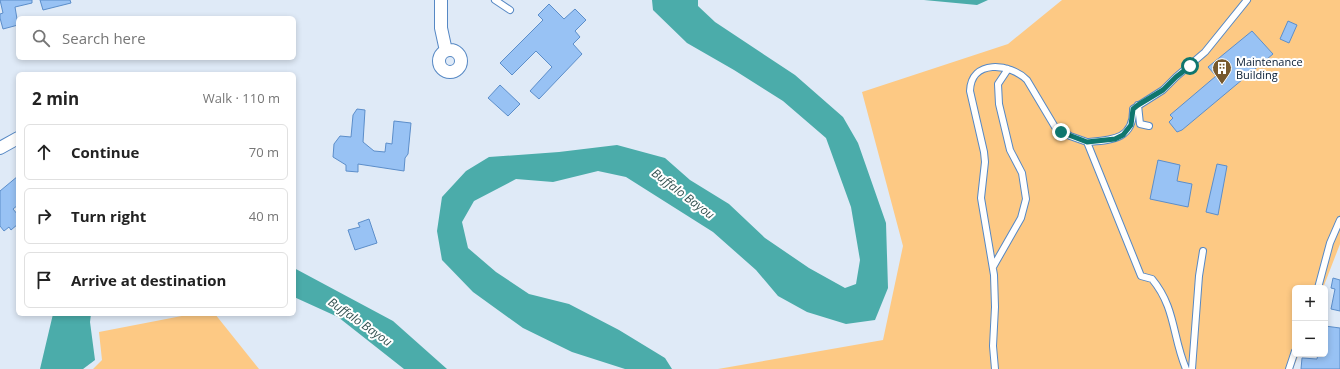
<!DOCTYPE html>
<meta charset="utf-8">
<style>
body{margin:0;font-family:"Open Sans",sans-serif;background:#f6f6f6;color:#222}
.controls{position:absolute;right:12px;bottom:12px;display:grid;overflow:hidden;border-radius:6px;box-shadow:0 2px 6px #0003}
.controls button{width:36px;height:36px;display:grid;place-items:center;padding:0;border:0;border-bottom:1px solid #e0e0e0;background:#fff;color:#222;font:20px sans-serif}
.stop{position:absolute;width:12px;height:12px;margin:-9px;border:3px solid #0f766e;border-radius:50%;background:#fff}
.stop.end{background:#0f766e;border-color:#fff;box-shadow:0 1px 4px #0008}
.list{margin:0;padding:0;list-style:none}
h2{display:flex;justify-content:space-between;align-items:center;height:52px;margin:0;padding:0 16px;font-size:17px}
h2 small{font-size:13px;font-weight:400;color:#767676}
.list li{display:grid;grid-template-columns:26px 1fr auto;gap:12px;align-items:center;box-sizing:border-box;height:56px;margin:0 8px 8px;padding:0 8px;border:1px solid #e0e0e0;border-radius:6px}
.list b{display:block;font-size:15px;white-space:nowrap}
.list em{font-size:13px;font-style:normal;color:#767676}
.icon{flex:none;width:22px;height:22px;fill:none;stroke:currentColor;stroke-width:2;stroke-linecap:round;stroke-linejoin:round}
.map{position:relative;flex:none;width:1340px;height:369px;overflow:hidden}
.search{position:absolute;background:#fff;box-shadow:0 2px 6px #0003;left:16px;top:16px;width:280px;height:44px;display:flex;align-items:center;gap:10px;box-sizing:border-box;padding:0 14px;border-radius:6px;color:#767676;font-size:15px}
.panel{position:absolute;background:#fff;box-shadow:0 2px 6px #0003;left:16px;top:72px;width:280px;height:244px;border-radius:6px}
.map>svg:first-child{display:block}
</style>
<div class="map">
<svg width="1340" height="369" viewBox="0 0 1340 369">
<rect width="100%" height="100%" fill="#dfeaf7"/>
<path fill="#fdc984" d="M 1062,0 L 1340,0 L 1340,244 L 1323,288 L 1295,288 L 1295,354 L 1299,354 L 1293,369 L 718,369 L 883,340 L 903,246 L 862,92 L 1008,44 Z
M 192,314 L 215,314 L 259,369 L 93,369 L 102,360 L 99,332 Z"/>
<path fill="#4bacaa" d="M 652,0 L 698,0 L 698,6 L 715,22 L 795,75 L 843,117 L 858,143 L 886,223 L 888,288 L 875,320 L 846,324 L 807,312 L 778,296 L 756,270 L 713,232 L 626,177 L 598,171 L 553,182 L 516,179 L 474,201 L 462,222 L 468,248 L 496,272 L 529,294 L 569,304 L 619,330 L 665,358 L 672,369 L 625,369 L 572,352 L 523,328 L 473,292 L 442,260 L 437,231 L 442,197 L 466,171 L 489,157 L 559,152 L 617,145 L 665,158 L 690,180 L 729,204 L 765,238 L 809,268 L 845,288 L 856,284 L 860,260 L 851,207 L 826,138 L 783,101 L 734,70 L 687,43 L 653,10 Z
M 924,0 L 988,0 L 977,5 Z
M 294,268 L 393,321 L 447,369 L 404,369 L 338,317 L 294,297 Z
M 53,314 L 91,314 L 90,322 L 95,360 L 83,369 L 40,369 Z"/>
<path fill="#98c2f4" stroke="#5c8eca" d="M 0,0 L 32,0 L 32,3 L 15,7 L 18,25 L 3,29 L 0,18 L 0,14 L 3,13 Z
M 40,0 L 70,0 L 71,3 L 43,10 Z
M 549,4 L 564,19 L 575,9 L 586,20 L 575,31 L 580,37 L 573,44 L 582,54 L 539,99 L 530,91 L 552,67 L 536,51 L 512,75 L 500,63 L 543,20 L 538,15 Z
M 1288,21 L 1297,25 L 1289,43 L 1280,39 Z
M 1252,31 L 1273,54 L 1182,130 L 1177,132 L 1169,122 L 1173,118 L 1170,115 L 1216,76 L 1208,67 Z
M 500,85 L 520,104 L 508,116 L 488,98 Z
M 357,109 L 365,110 L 363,142 L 374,151 L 385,152 L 386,143 L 392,144 L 394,121 L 411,123 L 408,154 L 405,158 L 404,171 L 358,164 L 358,172 L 346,171 L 346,165 L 333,157 L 334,144 L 340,136 L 351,137 L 353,115 Z
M 1158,160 L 1180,165 L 1177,181 L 1192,184 L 1188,207 L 1150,199 Z
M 1217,164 L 1227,166 L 1218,215 L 1206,212 Z
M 18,176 L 18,205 L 13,209 L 18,215 L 18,224 L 11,230 L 9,227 L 4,231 L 0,226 L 0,191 Z
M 369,219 L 377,243 L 355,250 L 348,230 L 360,227 L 358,223 Z
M 1333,278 L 1340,280 L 1340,311 L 1331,309 L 1335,289 L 1331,288 Z
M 1325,326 L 1340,328 L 1340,369 L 1301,369 L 1302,358 L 1317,359 L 1318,354 L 1325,354 Z"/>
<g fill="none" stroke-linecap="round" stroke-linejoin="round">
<g stroke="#5688c4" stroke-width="8">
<path id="service" d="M 495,0 L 510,10
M 1138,105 L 1140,124 L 1149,126
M 1087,142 C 1111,140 1134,140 1133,109 L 1163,90 L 1176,77 L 1205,52 L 1247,0
M 993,267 L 1021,218 L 1026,199 L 1022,173 L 1010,150 L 999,104 L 998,84 L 1008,69
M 1318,288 L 1330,243 L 1340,220
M 995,369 L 993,346 L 995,307 L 994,275 L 981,198 L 985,162 L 984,152 L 970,91 C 971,59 1010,63 1027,80 L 1055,127 L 1070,136 L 1087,142 L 1141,276 L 1152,279 C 1176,308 1172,336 1186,369
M 1192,369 L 1199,276 L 1203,251
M 1289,369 L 1295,351"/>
</g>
<g stroke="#5688c4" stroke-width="14">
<path id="minor" d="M 441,0 L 441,28 L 446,51
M439 61a11 11 0 1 1 22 0a11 11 0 1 1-22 0Z
M 0,148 L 18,138"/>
</g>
<use href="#service" stroke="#fff" stroke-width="6"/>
<use href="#minor" stroke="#fff" stroke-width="12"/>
</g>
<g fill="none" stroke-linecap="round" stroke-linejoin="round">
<path stroke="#0f766e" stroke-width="5" d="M 1061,132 L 1087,142 L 1115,139 L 1123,135 L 1131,125 L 1133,109 L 1138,105 L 1163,90 L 1176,77 L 1190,66"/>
</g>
<defs>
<g id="building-pin" transform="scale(1)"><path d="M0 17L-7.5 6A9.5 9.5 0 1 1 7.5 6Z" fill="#76582d" stroke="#fff"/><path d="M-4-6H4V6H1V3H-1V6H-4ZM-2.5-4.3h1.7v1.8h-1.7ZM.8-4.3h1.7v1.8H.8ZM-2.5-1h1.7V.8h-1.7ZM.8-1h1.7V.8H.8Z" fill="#fff"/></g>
</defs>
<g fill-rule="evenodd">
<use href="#building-pin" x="1222" y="68"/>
</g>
<g text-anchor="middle" stroke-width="4" stroke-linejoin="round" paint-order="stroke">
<g font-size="11" fill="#051930" stroke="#fff" text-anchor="start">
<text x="1236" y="66">Maintenance<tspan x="1236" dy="13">Building</tspan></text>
</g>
<g font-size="12" font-style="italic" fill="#32504f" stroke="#fff">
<text transform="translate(683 194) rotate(37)" y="4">Buffalo Bayou</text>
<text transform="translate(360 322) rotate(35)" y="4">Buffalo Bayou</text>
</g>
</g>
</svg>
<div class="controls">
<button>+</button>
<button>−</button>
</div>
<div class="stop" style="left:1190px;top:66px"></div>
<div class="stop end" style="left:1061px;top:132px"></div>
<div class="search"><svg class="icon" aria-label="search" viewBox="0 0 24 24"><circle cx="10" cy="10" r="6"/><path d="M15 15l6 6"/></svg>Search here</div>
<section class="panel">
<h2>2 min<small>Walk · 110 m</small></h2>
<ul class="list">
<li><svg class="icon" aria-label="ahead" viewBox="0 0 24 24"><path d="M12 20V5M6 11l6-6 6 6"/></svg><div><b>Continue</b></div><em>70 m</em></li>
<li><svg class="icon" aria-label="right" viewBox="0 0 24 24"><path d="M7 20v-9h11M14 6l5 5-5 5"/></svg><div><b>Turn right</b></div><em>40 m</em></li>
<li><svg class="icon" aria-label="arrive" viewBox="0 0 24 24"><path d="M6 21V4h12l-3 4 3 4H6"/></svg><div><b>Arrive at destination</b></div></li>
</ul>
</section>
</div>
